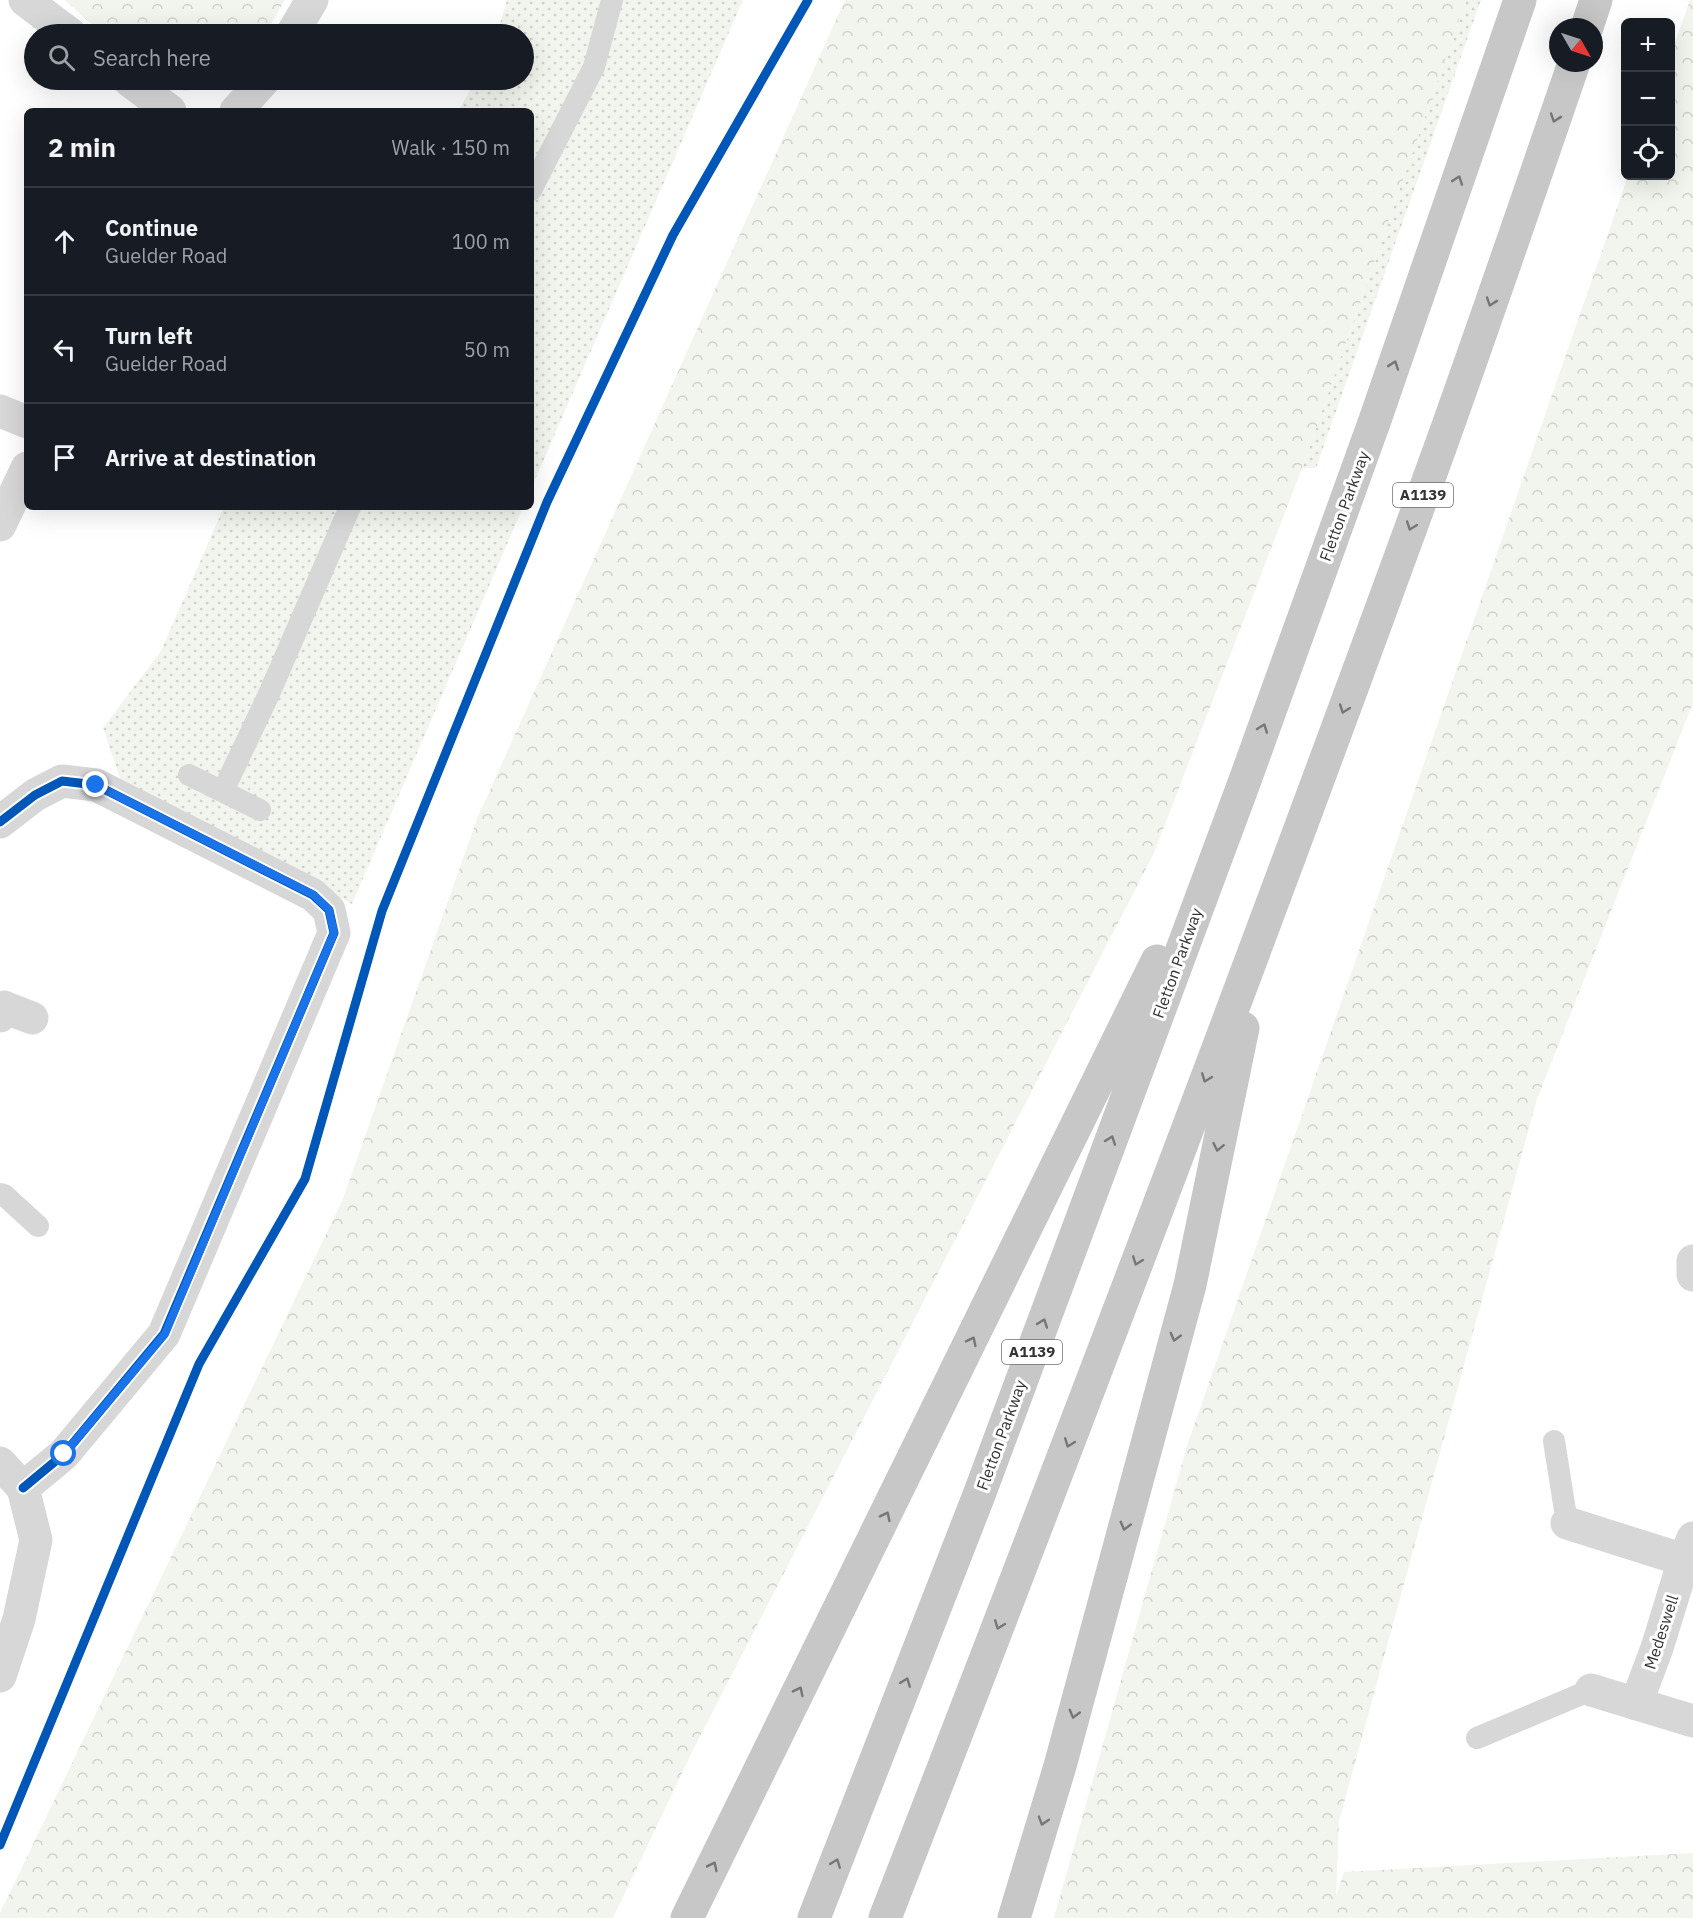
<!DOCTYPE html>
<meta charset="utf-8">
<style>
body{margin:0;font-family:"IBM Plex Sans",sans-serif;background:#242831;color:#f1f3f6}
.controls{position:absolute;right:18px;top:18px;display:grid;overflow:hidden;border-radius:9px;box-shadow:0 6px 24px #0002}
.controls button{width:54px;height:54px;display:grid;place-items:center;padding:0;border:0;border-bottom:2px solid #363941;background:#171b24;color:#f1f3f6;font:30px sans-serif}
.compass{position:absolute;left:1549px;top:18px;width:54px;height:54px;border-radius:50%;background:#171b24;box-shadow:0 6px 24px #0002;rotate:129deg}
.stop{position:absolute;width:18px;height:18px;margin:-14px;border:4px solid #1a73e8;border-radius:50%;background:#fff}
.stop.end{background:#1a73e8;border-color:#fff;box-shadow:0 2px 6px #0008}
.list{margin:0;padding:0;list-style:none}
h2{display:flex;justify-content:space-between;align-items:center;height:78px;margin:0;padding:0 24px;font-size:26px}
h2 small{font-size:20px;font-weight:400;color:#9ea1a6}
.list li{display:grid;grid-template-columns:39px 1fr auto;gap:18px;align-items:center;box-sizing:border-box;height:108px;padding:0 24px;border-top:2px solid #363941}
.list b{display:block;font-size:22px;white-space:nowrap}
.list p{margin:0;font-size:20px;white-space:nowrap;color:#9ea1a6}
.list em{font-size:20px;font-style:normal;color:#9ea1a6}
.icon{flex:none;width:33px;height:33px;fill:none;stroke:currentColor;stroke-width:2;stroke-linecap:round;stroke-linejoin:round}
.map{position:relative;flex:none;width:1693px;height:1918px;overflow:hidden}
.search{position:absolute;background:#171b24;box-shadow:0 6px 24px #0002;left:24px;top:24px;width:510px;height:66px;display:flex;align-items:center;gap:15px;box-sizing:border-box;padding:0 21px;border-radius:33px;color:#9ea1a6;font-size:22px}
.panel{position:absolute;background:#171b24;box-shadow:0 6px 24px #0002;left:24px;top:108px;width:510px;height:402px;border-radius:9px}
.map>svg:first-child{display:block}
</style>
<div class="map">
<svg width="1693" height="1918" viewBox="0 0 1693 1918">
<defs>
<pattern id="grass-dots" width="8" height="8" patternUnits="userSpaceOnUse" patternTransform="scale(1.5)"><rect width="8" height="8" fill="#f1f5ed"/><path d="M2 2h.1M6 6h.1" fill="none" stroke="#cfd2cc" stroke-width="1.8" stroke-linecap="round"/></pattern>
<pattern id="forest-crowns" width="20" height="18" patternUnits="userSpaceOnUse" patternTransform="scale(1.5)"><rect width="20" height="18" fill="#f1f5ed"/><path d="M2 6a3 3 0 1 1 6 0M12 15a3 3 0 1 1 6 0" fill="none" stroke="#cfd2cc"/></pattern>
</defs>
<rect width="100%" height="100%" fill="#fff"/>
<path fill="url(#grass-dots)" d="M 507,0 L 743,0 L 531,489 L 531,111 L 458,111 L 476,80 L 524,80 L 524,34 L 497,34 Z
M 1466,0 L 1481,0 L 1316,468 L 1302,468 Z
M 224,507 L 523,507 L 352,904 L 122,784 L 103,728 L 161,651 Z"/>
<path fill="url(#forest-crowns)" d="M 65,0 L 285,0 L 265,34 L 106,34 L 88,21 Z
M 845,0 L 1466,0 L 1302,468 L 1154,853 L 693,1750 L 613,1918 L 0,1918 L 0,1913 L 343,1199 L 477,819 Z
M 1690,0 L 1693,0 L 1693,703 L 1537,1099 L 1339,1821 L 1336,1896 L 1344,1872 L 1693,1853 L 1693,1918 L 1054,1918 L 1187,1446 L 1628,176 L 1670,176 L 1671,54 Z
M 168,80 L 234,80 L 230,84 L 184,91 Z"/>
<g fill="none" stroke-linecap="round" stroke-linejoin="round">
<path stroke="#d7d7d7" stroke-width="22" d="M 531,190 L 594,67 L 612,0
M 189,775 L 260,810
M 223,791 L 269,694 L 350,507
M 0,1194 L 4,1195 L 38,1226
M 1554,1441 L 1567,1523
M 1477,1738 L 1591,1690"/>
<path stroke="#d7d7d7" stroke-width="33" d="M 25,0 L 70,34
M 292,34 L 312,0
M 129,80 L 170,111
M 236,111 L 264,80
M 0,411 L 27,422
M 0,525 L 27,468
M 0,822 L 35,795 L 62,781 L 96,785 L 313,895 L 329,910 L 334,933 L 164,1334 L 64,1454 L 23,1488
M 0,1016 L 4,1007 L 32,1018
M 1693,1261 L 1693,1275
M 0,1463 L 23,1488 L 36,1540 L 19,1619 L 0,1676
M 1567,1523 L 1684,1560
M 1591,1690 L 1693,1721
M 1636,1704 L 1657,1648 L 1684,1560 L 1693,1538"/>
<path stroke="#c7c7c7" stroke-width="33" d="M 1587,27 L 1596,0
M 687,1918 L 1157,961
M 814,1918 L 979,1495 L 1244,783 L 1375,420 L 1520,0
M 885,1918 C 1075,1430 1261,940 1440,448 C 1486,320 1530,191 1574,63
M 1014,1918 L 1060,1766 L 1190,1285 L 1243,1028"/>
<g stroke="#fff" stroke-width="13">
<path id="cycleway" d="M 0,822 L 35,795 L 62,781 L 96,785 L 313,895 L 329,910 L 334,933 L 164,1334 L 64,1454 L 23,1488
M 0,1845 L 199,1364 L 305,1179 L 382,911 L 547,502 L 673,235 L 808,0"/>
</g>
<use href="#cycleway" stroke="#0057b8" stroke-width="9"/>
</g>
<defs><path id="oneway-chevron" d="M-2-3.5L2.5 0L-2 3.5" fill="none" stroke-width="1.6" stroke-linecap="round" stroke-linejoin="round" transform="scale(1.5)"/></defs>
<g stroke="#767676">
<use href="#oneway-chevron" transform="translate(1555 118) rotate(109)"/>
<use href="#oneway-chevron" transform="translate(1458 180) rotate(-71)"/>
<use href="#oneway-chevron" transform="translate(1491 302) rotate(109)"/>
<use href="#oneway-chevron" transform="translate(1394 365) rotate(-71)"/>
<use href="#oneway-chevron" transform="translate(1411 526) rotate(110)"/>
<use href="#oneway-chevron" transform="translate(1344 709) rotate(110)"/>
<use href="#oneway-chevron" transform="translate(1263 728) rotate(-70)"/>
<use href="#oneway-chevron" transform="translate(1206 1078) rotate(111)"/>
<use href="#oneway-chevron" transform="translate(1111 1140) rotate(-70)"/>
<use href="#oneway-chevron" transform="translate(1218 1147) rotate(102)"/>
<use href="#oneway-chevron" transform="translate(1137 1261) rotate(111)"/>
<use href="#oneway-chevron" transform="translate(1043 1323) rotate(-70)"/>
<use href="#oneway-chevron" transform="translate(1175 1337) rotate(105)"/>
<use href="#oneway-chevron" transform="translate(972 1341) rotate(-64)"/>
<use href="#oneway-chevron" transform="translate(1069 1443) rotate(111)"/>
<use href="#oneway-chevron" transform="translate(886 1516) rotate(-64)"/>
<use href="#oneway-chevron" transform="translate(1125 1526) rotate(105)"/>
<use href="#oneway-chevron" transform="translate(999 1625) rotate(111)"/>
<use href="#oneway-chevron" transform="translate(906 1682) rotate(-69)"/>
<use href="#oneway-chevron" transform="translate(799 1691) rotate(-64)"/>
<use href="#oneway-chevron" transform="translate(1074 1714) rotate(105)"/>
<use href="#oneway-chevron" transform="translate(1043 1821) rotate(107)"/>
<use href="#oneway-chevron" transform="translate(836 1863) rotate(-69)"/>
<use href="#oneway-chevron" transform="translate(713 1866) rotate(-64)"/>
</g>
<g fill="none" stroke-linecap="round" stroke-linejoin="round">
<path stroke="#1a73e8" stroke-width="8" d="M 64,1454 L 165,1334 L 334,933 L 329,910 L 314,895 L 96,785"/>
</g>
<g text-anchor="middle" stroke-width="6" stroke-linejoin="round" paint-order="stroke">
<g fill="#fff" stroke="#707070" stroke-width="1.5">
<rect x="1393" y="483" width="60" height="24" rx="4.5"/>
<rect x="1002" y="1340" width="60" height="24" rx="4.5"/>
</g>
<g font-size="15" font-weight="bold" fill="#333">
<text x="1423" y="500">A1139</text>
<text x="1032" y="1357">A1139</text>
</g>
<g font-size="16" fill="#333" stroke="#fff">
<text transform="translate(1344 506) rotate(-70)" y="6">Fletton Parkway</text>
<text transform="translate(1177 963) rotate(-70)" y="6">Fletton Parkway</text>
<text transform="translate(1001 1435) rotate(-70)" y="6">Fletton Parkway</text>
<text transform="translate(1661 1632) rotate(-72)" y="6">Medeswell</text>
</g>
</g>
</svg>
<div class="controls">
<button>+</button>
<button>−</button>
<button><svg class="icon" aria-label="locate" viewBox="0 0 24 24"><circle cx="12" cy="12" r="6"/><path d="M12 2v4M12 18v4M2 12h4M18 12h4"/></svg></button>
</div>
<svg class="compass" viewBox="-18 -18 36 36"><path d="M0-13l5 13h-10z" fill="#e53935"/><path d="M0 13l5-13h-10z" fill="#9ea1a6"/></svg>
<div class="stop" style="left:64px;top:1454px"></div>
<div class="stop end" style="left:96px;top:785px"></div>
<div class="search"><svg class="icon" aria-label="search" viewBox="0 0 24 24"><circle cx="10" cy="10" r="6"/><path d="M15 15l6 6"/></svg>Search here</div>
<section class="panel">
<h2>2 min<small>Walk · 150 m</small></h2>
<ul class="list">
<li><svg class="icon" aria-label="ahead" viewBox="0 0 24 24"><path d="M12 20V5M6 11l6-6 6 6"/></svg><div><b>Continue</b><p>Guelder Road</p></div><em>100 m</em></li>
<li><svg class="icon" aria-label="left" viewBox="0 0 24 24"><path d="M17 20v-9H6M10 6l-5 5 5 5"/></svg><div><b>Turn left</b><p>Guelder Road</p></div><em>50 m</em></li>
<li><svg class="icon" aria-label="arrive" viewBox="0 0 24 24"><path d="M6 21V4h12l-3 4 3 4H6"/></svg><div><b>Arrive at destination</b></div></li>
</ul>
</section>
</div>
